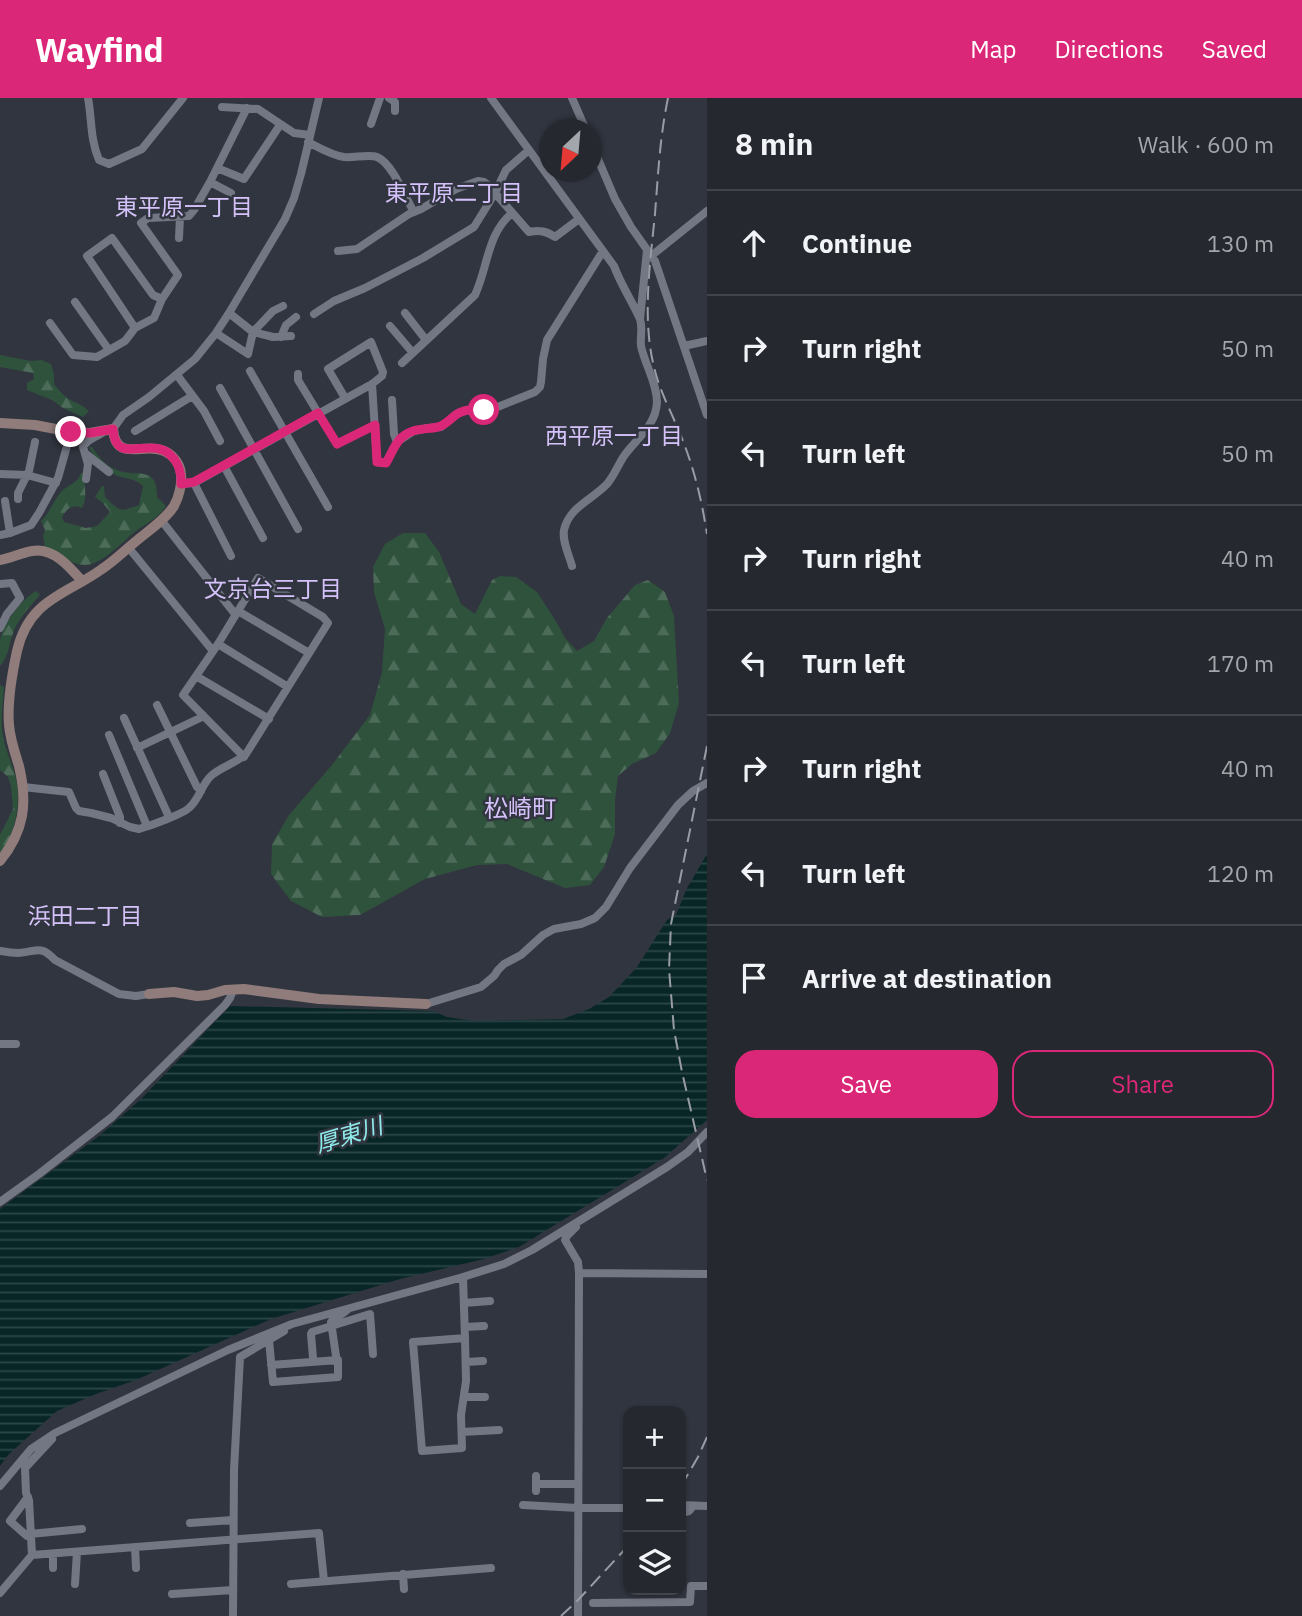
<!DOCTYPE html>
<meta charset="utf-8">
<style>
body{margin:0;font-family:"IBM Plex Sans","Noto Sans JP",sans-serif;background:#31343b;color:#f1f3f6}
.controls{position:absolute;right:21px;bottom:21px;display:grid;overflow:hidden;border-radius:14px;box-shadow:0 2px 5px #0004}
.controls button{width:63px;height:63px;display:grid;place-items:center;padding:0;border:0;border-bottom:2px solid #42444b;background:#25282f;color:#f1f3f6;font:35px sans-serif}
.compass{position:absolute;left:539px;top:21px;width:63px;height:63px;border-radius:50%;background:#25282f;box-shadow:0 2px 5px #0004;rotate:206deg}
.stop{position:absolute;width:21px;height:21px;margin:-16px;border:5px solid #db2777;border-radius:50%;background:#fff}
.stop.end{background:#db2777;border-color:#fff;box-shadow:0 2px 7px #0008}
.list{margin:0;padding:0;list-style:none}
h2{display:flex;justify-content:space-between;align-items:center;height:91px;margin:0;padding:0 28px;font-size:30px}
h2 small{font-size:23px;font-weight:400;color:#a3a6aa}
.list li{display:grid;grid-template-columns:46px 1fr auto;gap:21px;align-items:center;box-sizing:border-box;height:105px;padding:0 28px;border-top:2px solid #42444b}
.list b{display:block;font-size:26px;white-space:nowrap}
.list em{font-size:23px;font-style:normal;color:#a3a6aa}
.actions{display:flex;gap:14px;padding:21px 28px}
.actions a{flex:1;padding:16px 0;border:2px solid #db2777;border-radius:21px;text-align:center;font-size:24px;color:#db2777}
.actions .main{background:#db2777;color:#fff}
.icon{flex:none;width:38px;height:38px;fill:none;stroke:currentColor;stroke-width:2;stroke-linecap:round;stroke-linejoin:round}
.map{position:relative;flex:none;width:707px;height:1518px;overflow:hidden}
header{display:flex;align-items:center;gap:42px;box-sizing:border-box;height:98px;padding:0 35px;background:#db2777;color:#fff}
header strong{font-size:33px}
nav{display:flex;gap:38px;margin-inline-start:auto;font-size:24px}
main{display:flex}
aside{flex:1;background:#25282f}
.map>svg:first-child{display:block}
</style>
<header>
<strong>Wayfind</strong>
<nav><a>Map</a><a>Directions</a><a>Saved</a></nav>
</header>
<main>
<div class="map">
<svg width="707" height="1518" viewBox="0 0 707 1518">
<defs>
<pattern id="forest-firs" width="22" height="20" patternUnits="userSpaceOnUse" patternTransform="scale(1.75)"><rect width="22" height="20" fill="#2f523c"/><path d="M5 1l3.5 6h-7zM16 11l3.5 6h-7z" fill="#4d6b59"/></pattern>
<pattern id="water-rules" width="6" height="5" patternUnits="userSpaceOnUse" patternTransform="scale(1.75)"><rect width="6" height="5" fill="#082626"/><path d="M0 2.5h6" fill="none" stroke="#2c4646"/></pattern>
</defs>
<rect width="100%" height="100%" fill="#31353f"/>
<path fill="url(#forest-firs)" d="M 0,257 L 31,263 L 42,262 L 51,266 L 54,276 L 54,286 C 58,291 62,296 67,300 C 75,305 82,306 89,313 L 83,319 L 63,310 L 52,302 L 27,292 L 27,285 L 34,281 L 33,275 L 0,269 Z
M 89,349 L 92,349 C 98,359 106,368 117,372 C 135,380 158,366 157,399 L 166,408 C 158,420 147,425 136,433 C 123,443 102,467 85,467 C 72,467 56,455 45,449 L 43,438 L 45,432 L 41,423 C 50,415 53,403 61,394 C 69,386 77,386 81,375 L 84,375 C 84,388 88,399 82,410 C 71,406 68,410 62,419 L 64,424 L 86,430 L 97,428 L 110,414 L 103,405 L 95,399 L 102,388 L 104,388 L 105,399 C 121,414 119,414 139,407 L 143,388 C 132,378 123,382 112,375 C 103,370 93,358 89,349 Z
M 403,435 L 425,435 L 439,454 L 461,506 L 475,516 L 492,482 L 500,478 L 516,479 L 537,494 L 557,525 L 565,540 L 577,553 L 594,543 L 607,520 L 635,487 L 648,482 L 665,494 L 674,518 L 679,605 L 670,635 L 656,655 L 632,666 L 618,678 L 615,702 L 615,736 L 604,769 L 590,787 L 565,790 L 507,766 L 477,767 L 425,781 L 360,817 L 322,819 L 291,803 L 271,776 L 272,746 L 289,717 L 332,667 L 370,617 L 382,574 L 385,531 L 374,494 L 373,469 L 385,446 Z
M 36,493 L 40,497 C 31,507 21,518 15,530 C 9,543 10,557 0,568 C 0,560 0,552 0,544 C 2,526 21,502 36,493 Z
M 0,587 L 4,589 C 3,605 0,622 3,638 C 5,653 13,666 16,681 C 21,705 16,736 0,755 L 0,737 L 13,711 L 11,688 L 8,679 L 0,672 Z"/>
<path fill="url(#water-rules)" d="M 707,756 L 707,1022 L 664,1060 L 519,1149 L 484,1161 L 400,1181 L 271,1221 L 136,1282 L 96,1296 L 57,1313 L 8,1357 L 0,1368 L 0,1111 L 99,1038 L 141,1001 L 230,908 L 433,913 L 447,919 L 474,923 L 563,921 L 589,911 L 609,899 L 637,869 L 667,822 L 676,817 L 686,792 Z"/>
<g fill="none" stroke-linecap="round" stroke-linejoin="round">
<path stroke="#737783" stroke-width="8" d="M 88,0 C 92,21 90,41 99,62 L 109,66 L 142,51 L 183,0
M 389,0 L 395,4 L 395,13
M 491,0 L 614,168 C 621,187 632,203 640,221 C 643,230 640,239 641,248 C 645,267 657,285 657,304 C 656,328 636,341 624,358 C 618,367 614,378 607,386 C 593,401 569,409 564,432 C 562,443 569,457 572,468
M 572,0 L 586,32
M 222,9 L 258,11 L 294,35 L 310,37
M 371,26 L 380,0
M 308,44 C 320,50 331,57 344,59 C 353,60 370,56 377,59 C 393,66 405,99 414,114
M 592,47 L 615,101 L 631,129 L 655,163 L 707,317
M 217,70 L 244,81 L 280,27
M 210,84 L 231,95
M 179,140 L 180,119
M 338,153 L 357,151 L 409,116 L 421,111 L 456,91 L 478,83 L 484,84 L 493,90 L 495,95 L 529,134 C 540,132 546,133 555,139 L 579,121
M 651,158 L 707,113
M 75,204 L 109,252
M 229,215 L 253,234 L 273,213 L 283,208
M 405,215 L 426,242
M 314,216 L 334,203 L 365,190 L 423,160 L 474,129 L 495,95 L 506,72 L 529,52
M 640,221 L 647,152
M 50,225 L 73,257 L 97,259 L 125,243 L 135,230 L 87,158 L 112,140 L 153,197 L 162,201 L 178,177 L 141,125 L 148,120 L 189,118 L 194,112 L 210,84 L 247,10
M 390,228 L 413,255
M 135,230 L 154,220 L 162,201
M 216,235 L 248,256 L 253,234 L 273,239 L 291,238
M 281,239 L 286,227 L 296,219
M 684,248 L 707,243
M 402,265 L 475,197 C 488,169 487,136 512,115
M 250,273 L 328,409
M 298,276 L 298,282 L 337,346 L 375,327
M 177,277 L 204,313 L 220,343
M 372,286 L 377,364 L 386,365 L 397,344 L 414,333 L 428,330 L 441,329 L 458,315 L 467,312 L 495,310 L 535,294 L 540,289 L 541,284 L 543,261 L 547,242 L 603,153
M 220,290 L 298,431
M 392,302 L 394,336 L 397,344
M 113,331 L 123,317 L 149,299 L 195,261 L 216,235 L 229,215 L 285,121 L 294,100 L 301,76 L 319,0
M 135,333 L 192,298
M 86,356 L 109,374
M 224,368 L 263,440
M 0,376 L 27,377 L 56,385
M 86,381 L 88,366 L 83,349 C 88,340 95,340 102,335
M 194,385 L 231,458
M 181,386 L 194,385 L 372,286 L 382,278 L 383,274 L 371,244 L 328,271 L 345,300
M 18,401 L 18,395 L 29,373 L 35,344
M 5,403 L 10,435
M 161,422 L 235,516
M 0,437 L 10,435 L 31,427 L 39,415 L 58,380 L 71,334
M 128,449 L 213,553
M 0,486 L 12,485 L 20,500 L 7,516 L 0,530
M 238,513 L 309,555
M 218,546 L 288,589
M 196,578 L 269,621
M 157,607 L 197,689 L 201,693
M 124,620 L 169,719
M 109,637 L 147,728
M 137,650 L 200,620 L 203,617
M 103,676 L 120,719 L 120,725
M 23,689 L 69,694 L 76,710 L 79,713 L 91,715 L 111,720 L 130,729 L 139,731 C 149,728 184,716 190,709 C 200,700 202,685 212,677 C 223,668 236,665 246,656 L 328,525 L 323,519 L 258,480 L 218,546 L 183,597 L 244,659
M 0,853 C 6,854 12,855 18,855 C 37,854 40,846 55,862 L 119,896 L 136,898 L 149,896
M 426,906 L 481,889 L 494,878 L 498,872 L 504,866 L 521,857 L 543,837 L 554,831 L 581,826 L 595,820 L 606,809 L 630,770 L 678,707 L 693,693 L 707,685
M 0,946 L 16,946
M 0,1104 L 39,1076 L 112,1019 L 225,907 L 230,900 L 233,892
M 576,1129 L 567,1138 L 565,1142 L 578,1164 L 579,1175 L 578,1518
M 579,1175 L 707,1176
M 463,1179 L 465,1240
M 464,1205 L 490,1203
M 465,1229 L 484,1228
M 465,1240 L 466,1283 L 461,1317 L 462,1350 L 422,1353 L 413,1244 Z
M 269,1242 L 273,1284 L 338,1279 L 338,1262 L 271,1267
M 336,1258 L 331,1224 C 336,1218 343,1217 348,1211
M 313,1260 L 311,1236 L 312,1234 L 370,1216 L 373,1256
M 466,1264 L 483,1263
M 465,1299 L 485,1299
M 462,1334 L 499,1332
M 536,1378 L 536,1393
M 536,1386 L 578,1386
M 0,1388 L 31,1351 L 55,1335 L 228,1252 L 292,1226 L 463,1179 L 504,1166 L 532,1152 L 667,1069 L 688,1054 L 707,1034
M 28,1399 L 10,1423 L 27,1438 L 31,1438
M 523,1407 L 578,1410 L 628,1410
M 681,1407 L 707,1408
M 681,1415 L 689,1413 L 693,1408
M 190,1425 L 233,1422
M 30,1436 L 82,1431
M 135,1449 L 136,1470
M 53,1456 L 53,1470
M 32,1457 L 29,1402 L 26,1395 L 25,1370 L 52,1341
M 403,1476 L 404,1491
M 75,1486 L 77,1454
M 291,1486 L 491,1470
M 0,1495 L 32,1457 L 319,1435 L 324,1483
M 172,1496 L 233,1492
M 593,1505 L 690,1504 L 691,1488 L 707,1488
M 233,1518 L 234,1372 L 240,1259 L 284,1233"/>
<path stroke="#907c7a" stroke-width="10" d="M 0,325 L 35,327 L 71,334 L 90,335 L 113,331 C 116,369 150,338 172,358 C 177,363 181,370 181,377 C 182,386 179,399 174,408 C 165,422 148,433 135,444 C 124,453 114,463 102,471 C 66,497 29,501 17,553 C 12,576 7,603 9,627 C 10,641 15,655 19,668 C 28,706 24,733 0,763
M 0,462 C 11,460 21,455 32,453 C 53,449 70,469 82,483
M 149,896 L 174,894 L 197,898 L 208,897 L 225,892 L 244,891 L 319,901 L 426,906"/>
<path stroke="#999ca4" stroke-width="2" stroke-dasharray="14 7" stroke-linecap="butt" d="M 668,0 C 660,38 658,77 655,116 C 650,166 642,221 654,269 C 660,295 674,319 683,343 C 695,374 702,404 707,436
M 707,648 L 671,826 L 669,871 L 674,932 L 682,974 L 707,1082
M 681,1388 L 698,1359 L 707,1339
M 561,1518 L 578,1502 L 628,1448"/>
</g>
<g fill="none" stroke-linecap="round" stroke-linejoin="round">
<path stroke="#db2777" stroke-width="9" d="M 71,334 L 90,335 L 113,331 C 115,358 131,350 150,350 C 171,349 182,367 181,386 L 194,384 L 318,315 L 337,346 L 375,327 L 377,364 L 386,365 C 391,357 394,347 401,340 C 413,329 425,332 438,329 C 445,328 451,320 457,316 C 465,311 475,311 484,312"/>
</g>
<g text-anchor="middle" stroke-width="5" stroke-linejoin="round" paint-order="stroke">
<g font-size="23" fill="#d5c2fa" stroke="#31353f">
<text x="454" y="103">東平原二丁目</text>
<text x="184" y="117">東平原一丁目</text>
<text x="614" y="346">西平原一丁目</text>
<text x="273" y="499">文京台三丁目</text>
<text x="85" y="826">浜田二丁目</text>
</g>
<g font-size="23" font-style="italic" fill="#8febeb" stroke="#31353f">
<text transform="translate(349 1037) rotate(-17)" y="8">厚東川</text>
</g>
<g font-size="24" fill="#d5c2fa" stroke="#31353f">
<text x="520" y="719">松崎町</text>
</g>
</g>
</svg>
<div class="controls">
<button>+</button>
<button>−</button>
<button><svg class="icon" aria-label="layers" viewBox="0 0 24 24"><path d="M12 4l9 5-9 5-9-5zM3 14l9 5 9-5"/></svg></button>
</div>
<svg class="compass" viewBox="-18 -18 36 36"><path d="M0-13l5 13h-10z" fill="#e53935"/><path d="M0 13l5-13h-10z" fill="#a3a6aa"/></svg>
<div class="stop" style="left:484px;top:312px"></div>
<div class="stop end" style="left:71px;top:334px"></div>
</div>
<aside>
<h2>8 min<small>Walk · 600 m</small></h2>
<ul class="list">
<li><svg class="icon" aria-label="ahead" viewBox="0 0 24 24"><path d="M12 20V5M6 11l6-6 6 6"/></svg><div><b>Continue</b></div><em>130 m</em></li>
<li><svg class="icon" aria-label="right" viewBox="0 0 24 24"><path d="M7 20v-9h11M14 6l5 5-5 5"/></svg><div><b>Turn right</b></div><em>50 m</em></li>
<li><svg class="icon" aria-label="left" viewBox="0 0 24 24"><path d="M17 20v-9H6M10 6l-5 5 5 5"/></svg><div><b>Turn left</b></div><em>50 m</em></li>
<li><svg class="icon" aria-label="right" viewBox="0 0 24 24"><path d="M7 20v-9h11M14 6l5 5-5 5"/></svg><div><b>Turn right</b></div><em>40 m</em></li>
<li><svg class="icon" aria-label="left" viewBox="0 0 24 24"><path d="M17 20v-9H6M10 6l-5 5 5 5"/></svg><div><b>Turn left</b></div><em>170 m</em></li>
<li><svg class="icon" aria-label="right" viewBox="0 0 24 24"><path d="M7 20v-9h11M14 6l5 5-5 5"/></svg><div><b>Turn right</b></div><em>40 m</em></li>
<li><svg class="icon" aria-label="left" viewBox="0 0 24 24"><path d="M17 20v-9H6M10 6l-5 5 5 5"/></svg><div><b>Turn left</b></div><em>120 m</em></li>
<li><svg class="icon" aria-label="arrive" viewBox="0 0 24 24"><path d="M6 21V4h12l-3 4 3 4H6"/></svg><div><b>Arrive at destination</b></div></li>
</ul>
<div class="actions"><a class="main">Save</a><a>Share</a></div>
</aside>
</main>
